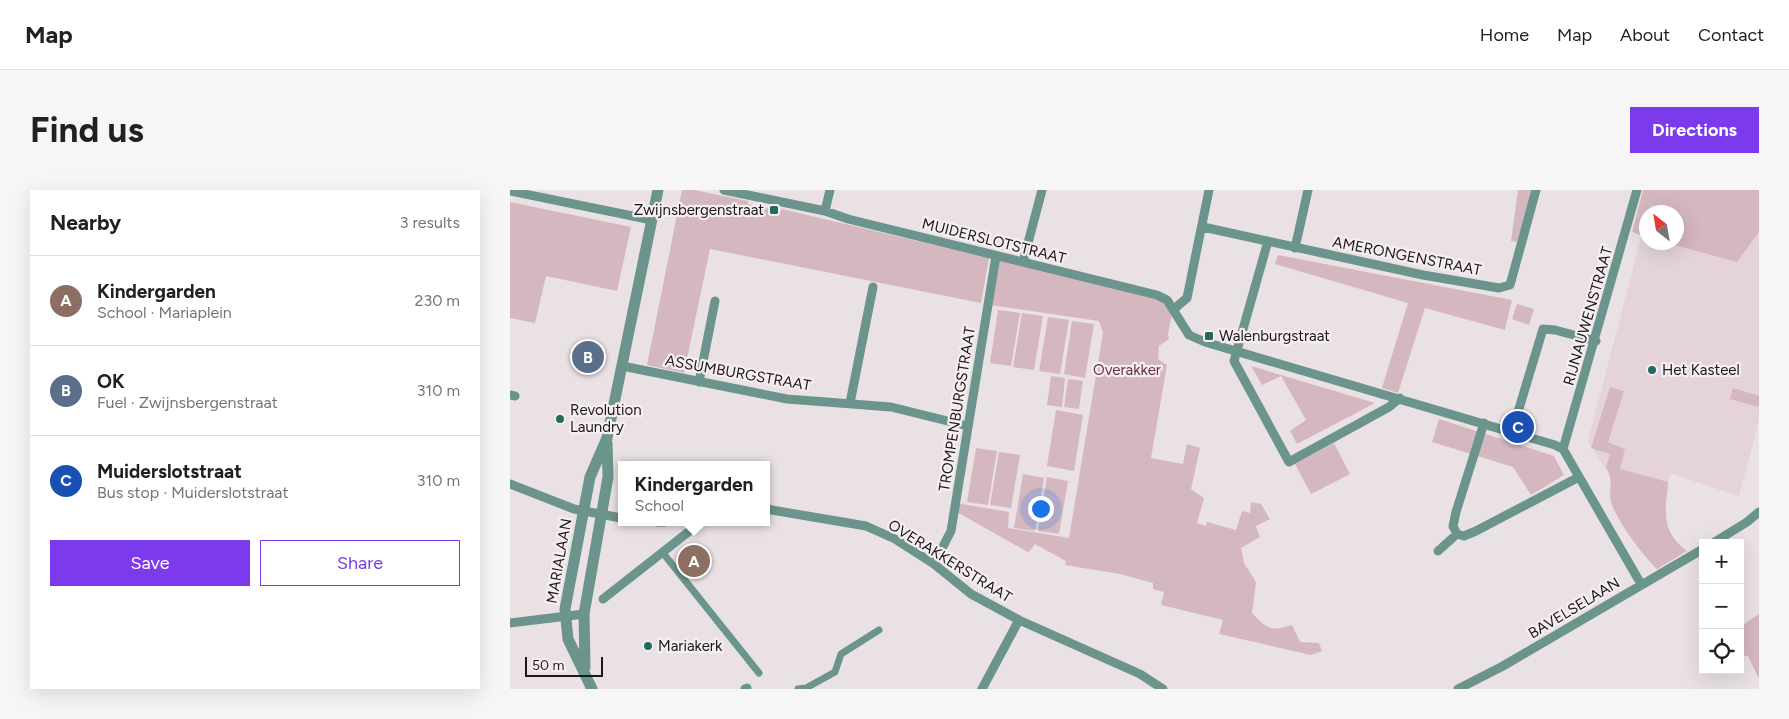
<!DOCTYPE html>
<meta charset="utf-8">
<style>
body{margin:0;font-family:Figtree,sans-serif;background:#f6f6f6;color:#202124}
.controls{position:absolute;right:15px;bottom:15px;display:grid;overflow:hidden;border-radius:0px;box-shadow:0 5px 20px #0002}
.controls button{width:45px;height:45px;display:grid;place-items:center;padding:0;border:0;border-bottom:1px solid #e0e0e0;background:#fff;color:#202124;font:25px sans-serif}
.compass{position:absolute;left:1129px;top:15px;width:45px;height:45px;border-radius:50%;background:#fff;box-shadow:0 5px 20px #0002;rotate:329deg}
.scale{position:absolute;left:15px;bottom:12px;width:78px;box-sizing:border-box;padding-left:5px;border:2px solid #1a1718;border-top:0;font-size:14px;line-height:18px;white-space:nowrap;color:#1a1718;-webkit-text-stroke:4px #f7eef1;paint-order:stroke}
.you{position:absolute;left:530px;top:318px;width:18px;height:18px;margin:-12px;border:4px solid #fff;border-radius:50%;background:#1a73e8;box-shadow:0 0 0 8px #1a73e833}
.badge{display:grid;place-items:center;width:32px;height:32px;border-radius:50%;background:#7c3aed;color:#fff;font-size:16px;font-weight:700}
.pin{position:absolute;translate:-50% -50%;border:2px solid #fff;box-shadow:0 1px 5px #0006}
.popup{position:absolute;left:108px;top:271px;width:152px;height:65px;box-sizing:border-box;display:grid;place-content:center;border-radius:0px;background:#fff;filter:drop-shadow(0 1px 4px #0005);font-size:16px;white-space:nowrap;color:#757577}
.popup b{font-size:19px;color:#202124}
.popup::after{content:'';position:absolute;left:50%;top:100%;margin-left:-10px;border:10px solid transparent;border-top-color:#fff}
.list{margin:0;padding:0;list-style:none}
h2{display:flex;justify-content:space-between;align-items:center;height:65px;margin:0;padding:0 20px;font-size:21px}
h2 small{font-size:16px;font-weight:400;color:#757577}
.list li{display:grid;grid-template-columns:32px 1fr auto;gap:15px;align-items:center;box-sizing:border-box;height:90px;padding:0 20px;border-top:1px solid #e0e0e0}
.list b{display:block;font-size:19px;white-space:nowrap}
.list p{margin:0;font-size:16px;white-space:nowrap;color:#757577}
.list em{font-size:16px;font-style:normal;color:#757577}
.actions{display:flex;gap:10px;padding:15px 20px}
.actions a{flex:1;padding:11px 0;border:1px solid #7c3aed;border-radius:0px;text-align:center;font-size:18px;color:#7c3aed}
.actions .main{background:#7c3aed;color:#fff}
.icon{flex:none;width:28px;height:28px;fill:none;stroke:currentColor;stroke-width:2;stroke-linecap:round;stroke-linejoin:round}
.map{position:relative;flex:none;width:1249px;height:499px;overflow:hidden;border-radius:0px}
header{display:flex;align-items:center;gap:30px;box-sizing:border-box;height:70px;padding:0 25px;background:#fff;border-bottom:1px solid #e0e0e0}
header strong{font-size:24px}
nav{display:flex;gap:28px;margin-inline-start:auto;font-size:18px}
.intro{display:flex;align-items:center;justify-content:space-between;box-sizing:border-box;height:120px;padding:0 30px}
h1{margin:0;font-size:35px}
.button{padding:12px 22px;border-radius:0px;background:#7c3aed;color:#fff;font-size:18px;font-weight:700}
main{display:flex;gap:30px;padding:0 30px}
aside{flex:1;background:#fff;border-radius:0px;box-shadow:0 5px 20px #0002}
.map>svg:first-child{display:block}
</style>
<header>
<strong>Map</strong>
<nav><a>Home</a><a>Map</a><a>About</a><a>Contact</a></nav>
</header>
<div class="intro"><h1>Find us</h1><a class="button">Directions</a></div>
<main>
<aside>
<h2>Nearby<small>3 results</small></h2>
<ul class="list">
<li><span class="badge" style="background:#8d6e63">A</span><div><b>Kindergarden</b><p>School · Mariaplein</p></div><em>230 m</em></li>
<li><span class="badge" style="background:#5c6f8a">B</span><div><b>OK</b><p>Fuel · Zwijnsbergenstraat</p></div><em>310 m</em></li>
<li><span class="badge" style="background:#1a4fb4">C</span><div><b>Muiderslotstraat</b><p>Bus stop · Muiderslotstraat</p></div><em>310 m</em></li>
</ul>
<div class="actions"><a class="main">Save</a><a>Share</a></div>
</aside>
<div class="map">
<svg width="1249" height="499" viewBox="0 0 1249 499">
<rect width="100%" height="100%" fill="#eae1e4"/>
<path fill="#e4d3d8" d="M 1249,0 L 1249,230 L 1229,306 L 1160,283 L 1149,363 L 1078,251 L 1136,29 L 1136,52 L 1166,52 L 1166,22 Z"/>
<path fill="#d5b7c0" d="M 172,0 L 184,0 L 238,11 L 238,14 L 271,21 L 272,19 L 479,68 L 471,113 L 200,59 L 174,183 L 137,175 Z
M 1008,0 L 1022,0 L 1007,52 L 1001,51 Z
M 1133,0 L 1249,0 L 1249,42 L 1227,72 L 1157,53 L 1166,52 L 1166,22 L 1136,22 L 1136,47 L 1122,42 Z
M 0,12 L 121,37 L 107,101 L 36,86 L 25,133 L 0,128 Z
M 768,65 L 1002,110 L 995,140 L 915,118 L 888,203 L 872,198 L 898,113 L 765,74 Z
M 488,70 L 659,112 L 663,118 L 658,144 L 659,149 L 649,156 L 648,169 L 657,175 L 641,268 L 673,274 L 677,254 L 690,258 L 681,299 L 694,308 L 687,333 L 696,336 L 697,332 L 726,340 L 732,321 L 740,323 L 741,312 L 751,314 L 760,329 L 746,336 L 750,347 L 731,358 L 734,373 L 746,392 L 742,423 C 757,439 761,442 782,435 L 790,452 L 809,453 L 812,461 L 801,465 L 709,444 L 713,430 L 651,415 L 654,402 L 643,399 L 643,393 L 610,384 L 555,375 L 556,371 L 525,354 L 519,362 L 516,361 L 445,321 L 446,313 L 499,322 L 498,338 L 559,348 L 593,143 L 589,131 L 480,115 Z
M 1007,114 L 1024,119 L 1019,135 L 1002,129 Z
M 488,120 L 510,123 L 501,176 L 480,173 Z
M 512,123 L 533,126 L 524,180 L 503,177 Z
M 538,127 L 559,130 L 550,184 L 529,181 Z
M 562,131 L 584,134 L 575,188 L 554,184 Z
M 741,176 L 865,213 L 787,254 L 780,241 L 796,230 L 771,186 L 752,195 Z
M 541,186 L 555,188 L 552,217 L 537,215 Z
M 558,189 L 573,191 L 569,219 L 554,217 Z
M 1100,197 L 1114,201 L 1098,252 L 1115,259 L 1110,279 L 1158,292 C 1155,322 1151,342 1177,361 L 1147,379 C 1134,367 1108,332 1102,315 C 1097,300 1105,293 1096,277 L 1100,264 L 1081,258 Z
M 1223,198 L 1249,206 L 1249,217 L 1220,209 Z
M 546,220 L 573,225 L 564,281 L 537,276 Z
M 929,229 L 1044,266 L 1054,285 L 1021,305 L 1003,277 L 922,252 Z
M 824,253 L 840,284 L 801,304 L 785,274 Z
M 466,258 L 487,261 L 478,315 L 457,312 Z
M 489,262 L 510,265 L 501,318 L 480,315 Z
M 513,284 L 534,288 L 525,341 L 504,338 Z
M 537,287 L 558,291 L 549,344 L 528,341 Z
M 1249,424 L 1249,489 L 1238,466 L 1230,465 L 1230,437 Z"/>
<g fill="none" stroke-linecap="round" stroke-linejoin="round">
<path stroke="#6b948c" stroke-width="7" d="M 153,363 L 249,483
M 288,499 L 296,498 L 325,482 L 331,464 L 369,440"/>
<path stroke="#6b948c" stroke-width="9" d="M 214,0 L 315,21 L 338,29 L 647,105 L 657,110 L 679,145 L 695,152 L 1045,255 L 1053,259 L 1131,394
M 0,1 L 142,30
M 315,21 L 320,0
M 693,37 L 913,85 L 989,98 L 1000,95 L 1026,0
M 758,51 L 724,171 L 779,272 L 879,217 L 890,208
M 785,58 L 798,0
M 513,72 L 532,0
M 664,119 L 677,108 L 699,0
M 112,176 L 277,209 L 381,217 L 458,236
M 189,192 L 205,111
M 0,205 L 5,206
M 340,213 L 363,97
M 974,233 L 946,322 L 943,336 L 947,344 L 954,346 L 966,341 L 1069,287
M 1002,242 L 1033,139 L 1045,140 L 1086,151
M 1053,259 L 1127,0
M 0,294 L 64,319 L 111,328
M 256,319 L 356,336 L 385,349 L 424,374 L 461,404 L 509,430 L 630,484 L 653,499
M 147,332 L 155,332
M 1203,353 L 1237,332 L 1249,322
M 928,361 L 947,344
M 424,374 L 441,341 L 486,66
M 93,409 L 191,332
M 0,433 L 74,424
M 235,499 L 237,498
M 472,499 L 509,430
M 948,499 L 993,476 L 1193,359"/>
<path stroke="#6b948c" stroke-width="11" d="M 75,477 L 74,424 L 98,287 L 97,253
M 82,499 L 58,449 L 55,419 L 80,287 L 97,248 L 148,0"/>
</g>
<g fill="#236a60" stroke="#f7eef1" stroke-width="2">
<rect x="259" y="15" width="10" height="10" rx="2.5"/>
<rect x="694" y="141" width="10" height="10" rx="2.5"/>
<circle cx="1142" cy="180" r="5"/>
<circle cx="50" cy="229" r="5"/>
<circle cx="138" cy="456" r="5"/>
</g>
<g text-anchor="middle" stroke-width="4.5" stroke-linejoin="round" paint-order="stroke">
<g font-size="15" fill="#1a1718" stroke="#f7eef1" text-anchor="start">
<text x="254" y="25" text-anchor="end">Zwijnsbergenstraat</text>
<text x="709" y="151">Walenburgstraat</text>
<text x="1152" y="185">Het Kasteel</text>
<text x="60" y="225">Revolution<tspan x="60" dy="17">Laundry</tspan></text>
<text x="148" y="461">Mariakerk</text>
</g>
<g font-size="15" fill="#1a1718" stroke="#f7eef1">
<text transform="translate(484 51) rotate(14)" y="5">MUIDERSLOTSTRAAT</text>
<text transform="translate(897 66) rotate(11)" y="5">AMERONGENSTRAAT</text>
<text transform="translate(1078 126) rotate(-74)" y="5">RIJNAUWENSTRAAT</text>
<text transform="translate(228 183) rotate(10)" y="5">ASSUMBURGSTRAAT</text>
<text transform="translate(447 219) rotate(-81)" y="5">TROMPENBURGSTRAAT</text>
<text transform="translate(49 371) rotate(-80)" y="5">MARIALAAN</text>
<text transform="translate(440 371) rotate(32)" y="5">OVERAKKERSTRAAT</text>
<text transform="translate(1064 418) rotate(-31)" y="5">BAVELSELAAN</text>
</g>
<g font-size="15" fill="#633244" stroke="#f7eef1">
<text x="617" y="185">Overakker</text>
</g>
</g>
</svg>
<div class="controls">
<button>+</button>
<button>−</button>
<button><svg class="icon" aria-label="locate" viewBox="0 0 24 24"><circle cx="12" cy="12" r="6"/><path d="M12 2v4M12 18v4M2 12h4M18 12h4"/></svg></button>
</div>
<svg class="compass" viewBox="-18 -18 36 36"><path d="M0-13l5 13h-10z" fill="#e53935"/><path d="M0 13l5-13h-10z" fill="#757577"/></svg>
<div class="scale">50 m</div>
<div class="you"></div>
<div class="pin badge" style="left:184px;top:371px;background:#8d6e63">A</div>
<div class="popup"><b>Kindergarden</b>School</div>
<div class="pin badge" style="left:78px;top:167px;background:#5c6f8a">B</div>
<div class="pin badge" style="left:1008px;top:237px;background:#1a4fb4">C</div>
</div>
</main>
